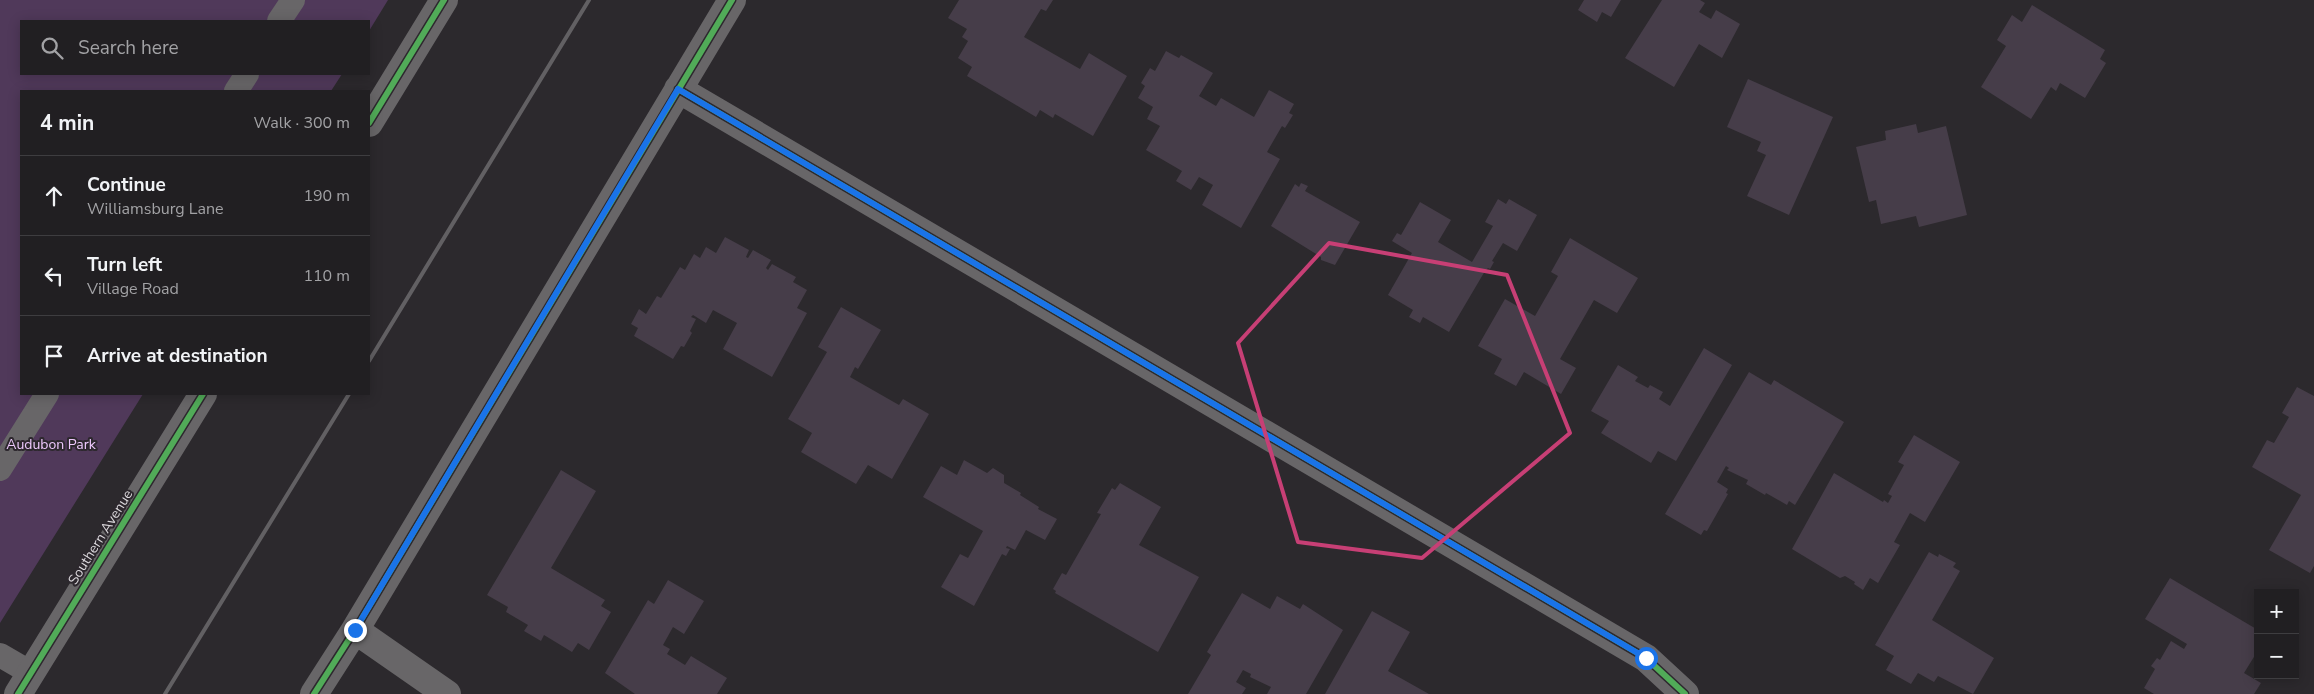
<!DOCTYPE html>
<meta charset="utf-8">
<style>
body{margin:0;font-family:"Nunito Sans",sans-serif;background:#29272a;color:#f1f3f6}
.controls{position:absolute;right:15px;bottom:15px;display:grid;overflow:hidden;border-radius:0px;box-shadow:0 2px 12px #0003}
.controls button{width:45px;height:45px;display:grid;place-items:center;padding:0;border:0;border-bottom:1px solid #3e3d40;background:#211f22;color:#f1f3f6;font:25px sans-serif}
.stop{position:absolute;width:15px;height:15px;margin:-11px;border:4px solid #1a73e8;border-radius:50%;background:#fff}
.stop.end{background:#1a73e8;border-color:#fff;box-shadow:0 1px 5px #0008}
.list{margin:0;padding:0;list-style:none}
h2{display:flex;justify-content:space-between;align-items:center;height:65px;margin:0;padding:0 20px;font-size:21px}
h2 small{font-size:16px;font-weight:400;color:#a2a2a5}
.list li{display:grid;grid-template-columns:32px 1fr auto;gap:15px;align-items:center;box-sizing:border-box;height:80px;padding:0 20px;border-top:1px solid #3e3d40}
.list b{display:block;font-size:19px;white-space:nowrap}
.list p{margin:0;font-size:16px;white-space:nowrap;color:#a2a2a5}
.list em{font-size:16px;font-style:normal;color:#a2a2a5}
.icon{flex:none;width:28px;height:28px;fill:none;stroke:currentColor;stroke-width:2;stroke-linecap:round;stroke-linejoin:round}
.map{position:relative;flex:none;width:2314px;height:694px;overflow:hidden}
.search{position:absolute;background:#211f22;box-shadow:0 2px 12px #0003;left:20px;top:20px;width:350px;height:55px;display:flex;align-items:center;gap:12px;box-sizing:border-box;padding:0 18px;border-radius:0px;color:#a2a2a5;font-size:19px}
.panel{position:absolute;background:#211f22;box-shadow:0 2px 12px #0003;left:20px;top:90px;width:350px;height:305px;border-radius:0px}
.map>svg:first-child{display:block}
</style>
<div class="map">
<svg width="2314" height="694" viewBox="0 0 2314 694">
<rect width="100%" height="100%" fill="#2c292d"/>
<path fill="#50395a" d="M 0,0 L 388,0 L 369,31 L 369,21 L 21,21 L 21,74 L 342,74 L 331,91 L 21,91 L 21,394 L 143,394 L 0,623 Z"/>
<path fill="#463d49" d="M 959,0 L 1053,0 L 1046,11 L 1041,9 L 1024,37 L 1080,69 L 1089,53 L 1127,76 L 1093,136 L 1055,114 L 1053,118 L 1040,110 L 1036,117 L 967,76 L 972,67 L 958,58 L 968,41 L 962,37 L 967,29 L 948,18 Z
M 1584,0 L 1621,0 L 1611,17 L 1602,12 L 1597,22 L 1578,10 Z
M 1662,0 L 1700,0 L 1705,3 L 1699,12 L 1711,19 L 1716,10 L 1740,24 L 1722,58 L 1699,44 L 1674,87 L 1625,58 Z
M 2032,5 L 2105,50 L 2100,59 L 2106,63 L 2085,98 L 2060,83 L 2056,91 L 2051,87 L 2031,119 L 1981,87 L 2006,46 L 1997,40 L 2012,15 L 2022,22 Z
M 1166,51 L 1179,58 L 1181,55 L 1213,73 L 1199,96 L 1216,106 L 1221,98 L 1254,117 L 1269,90 L 1294,104 L 1289,113 L 1293,115 L 1285,128 L 1282,126 L 1267,152 L 1280,159 L 1241,228 L 1202,205 L 1213,185 L 1199,177 L 1191,190 L 1176,181 L 1182,171 L 1146,150 L 1160,126 L 1147,119 L 1153,107 L 1138,98 L 1145,86 L 1141,83 L 1150,68 L 1155,71 Z
M 1748,79 L 1833,117 L 1789,215 L 1747,196 L 1766,155 L 1757,151 L 1761,142 L 1727,127 Z
M 1916,124 L 1918,133 L 1946,126 L 1967,215 L 1919,227 L 1916,216 L 1881,224 L 1876,200 L 1869,202 L 1856,147 L 1886,140 L 1885,131 Z
M 1301,183 L 1308,186 L 1305,191 L 1360,222 L 1335,265 L 1321,260 L 1321,257 L 1271,226 L 1295,184 L 1299,187 Z
M 1498,199 L 1506,204 L 1509,199 L 1537,215 L 1517,251 L 1503,243 L 1492,261 L 1494,262 L 1490,269 L 1488,268 L 1485,271 L 1449,332 L 1423,317 L 1420,323 L 1409,317 L 1413,310 L 1388,295 L 1412,253 L 1392,241 L 1397,233 L 1401,235 L 1420,202 L 1451,220 L 1438,242 L 1472,262 L 1493,226 L 1485,222 Z
M 725,237 L 749,250 L 746,257 L 748,258 L 753,250 L 771,260 L 766,268 L 768,270 L 772,264 L 796,277 L 793,282 L 807,290 L 797,308 L 807,313 L 772,377 L 723,349 L 737,323 L 713,310 L 706,323 L 693,315 L 691,317 L 696,319 L 690,331 L 692,333 L 684,347 L 681,346 L 673,359 L 634,336 L 638,328 L 631,324 L 639,309 L 646,314 L 657,296 L 661,298 L 680,267 L 685,270 L 694,254 L 700,258 L 706,247 L 716,253 Z
M 1570,238 L 1638,278 L 1617,313 L 1594,300 L 1560,359 L 1576,368 L 1561,394 L 1524,372 L 1516,386 L 1494,374 L 1502,359 L 1478,346 L 1505,299 L 1535,316 L 1558,276 L 1551,272 Z
M 841,307 L 881,330 L 858,369 L 855,367 L 850,377 L 899,405 L 903,399 L 929,414 L 892,479 L 868,465 L 856,484 L 801,452 L 812,433 L 788,419 L 827,352 L 818,347 Z
M 1704,348 L 1732,365 L 1676,461 L 1658,451 L 1651,463 L 1601,433 L 1609,421 L 1591,411 L 1618,365 L 1638,377 L 1635,381 L 1648,388 L 1650,385 L 1663,392 L 1659,399 L 1670,406 Z
M 1749,372 L 1771,385 L 1774,380 L 1844,422 L 1795,505 L 1789,501 L 1787,505 L 1766,493 L 1765,495 L 1746,484 L 1748,480 L 1727,470 L 1729,468 L 1726,466 L 1717,482 L 1728,489 L 1726,493 L 1728,494 L 1707,531 L 1704,530 L 1701,535 L 1665,514 Z
M 2297,387 L 2314,396 L 2314,566 L 2310,573 L 2269,550 L 2301,495 L 2252,467 L 2267,440 L 2274,443 L 2289,417 L 2282,413 Z
M 1914,435 L 1960,462 L 1925,522 L 1910,513 L 1894,542 L 1900,545 L 1878,583 L 1870,578 L 1863,590 L 1854,584 L 1855,582 L 1845,576 L 1840,578 L 1792,549 L 1834,473 L 1883,502 L 1884,500 L 1888,503 L 1892,496 L 1888,494 L 1904,465 L 1898,462 Z
M 964,460 L 987,473 L 993,468 L 1004,475 L 1004,483 L 1021,493 L 1020,495 L 1039,507 L 1038,509 L 1057,519 L 1045,540 L 1026,530 L 1015,550 L 1007,546 L 1006,548 L 1010,549 L 1006,556 L 1002,554 L 974,606 L 941,587 L 960,554 L 968,558 L 983,531 L 923,497 L 941,466 L 957,475 Z
M 561,470 L 596,491 L 551,568 L 605,600 L 601,606 L 611,612 L 589,650 L 578,643 L 572,652 L 544,635 L 541,641 L 524,631 L 528,625 L 506,612 L 508,607 L 487,595 Z
M 1120,483 L 1161,507 L 1139,545 L 1199,577 L 1158,652 L 1055,593 L 1056,591 L 1053,589 L 1062,573 L 1066,575 L 1101,514 L 1097,513 L 1112,488 L 1115,490 Z
M 1929,552 L 1938,557 L 1939,554 L 1956,563 L 1953,567 L 1960,571 L 1932,620 L 1994,658 L 1973,694 L 1938,676 L 1934,682 L 1918,673 L 1911,684 L 1886,670 L 1894,656 L 1875,645 Z
M 2170,578 L 2258,630 L 2258,643 L 2254,650 L 2257,652 L 2244,673 L 2261,683 L 2254,694 L 2154,694 L 2144,688 L 2155,669 L 2151,666 L 2157,658 L 2160,660 L 2171,641 L 2184,649 L 2187,644 L 2145,619 Z
M 668,580 L 704,601 L 684,634 L 673,627 L 663,645 L 670,649 L 667,654 L 685,665 L 691,656 L 727,678 L 717,694 L 635,694 L 605,673 L 648,600 L 654,604 Z
M 1242,593 L 1270,609 L 1277,596 L 1300,609 L 1303,604 L 1343,630 L 1306,694 L 1267,694 L 1271,687 L 1250,677 L 1251,674 L 1243,670 L 1236,682 L 1246,688 L 1242,694 L 1188,694 L 1211,655 L 1207,652 Z
M 1372,611 L 1410,632 L 1388,671 L 1429,694 L 1325,694 Z"/>
<g fill="none" stroke-linecap="round" stroke-linejoin="round">
<path stroke="#686668" stroke-width="24" d="M 279,21 L 293,0
M 236,91 L 247,74
M 0,469 L 47,394
M 0,655 L 31,673"/>
<path stroke="#686668" stroke-width="28" d="M 678,89 L 1646,658 L 1685,694
M 355,630 L 447,694
M 314,694 L 355,630 L 732,0"/>
<path stroke="#686668" stroke-width="28" d="M 369,123 L 444,0
M 18,694 L 203,394"/>
<path stroke="#626063" stroke-width="4" d="M 369,361 L 589,0
M 165,694 L 349,394"/>
<g stroke="#2d282e" stroke-width="9">
<path id="cycleway" d="M 678,89 L 1646,658 L 1685,694
M 369,123 L 444,0
M 18,694 L 203,394
M 314,694 L 355,630 L 732,0"/>
</g>
<use href="#cycleway" stroke="#51ab58" stroke-width="6"/>
</g>
<g fill="none" stroke-linecap="round" stroke-linejoin="round">
<path stroke="#1a73e8" stroke-width="6" d="M 355,630 L 678,89 L 1646,658"/>
</g>
<path fill="none" stroke="#c73f75" stroke-width="4" stroke-linejoin="round" d="M 1329,243 L 1507,275 L 1570,433 L 1422,558 L 1298,542 L 1238,343 Z"/>
<g text-anchor="middle" stroke-width="4" stroke-linejoin="round" paint-order="stroke">
<g font-size="14" fill="#edc8fc" stroke="#2d282e">
<text x="51" y="449">Audubon Park</text>
</g>
<g font-size="14" fill="#dcd9dd" stroke="#2d282e">
<text transform="translate(100 537) rotate(-58)" y="5">Southern Avenue</text>
</g>
</g>
</svg>
<div class="controls">
<button>+</button>
<button>−</button>
</div>
<div class="stop" style="left:1646px;top:658px"></div>
<div class="stop end" style="left:355px;top:630px"></div>
<div class="search"><svg class="icon" aria-label="search" viewBox="0 0 24 24"><circle cx="10" cy="10" r="6"/><path d="M15 15l6 6"/></svg>Search here</div>
<section class="panel">
<h2>4 min<small>Walk · 300 m</small></h2>
<ul class="list">
<li><svg class="icon" aria-label="ahead" viewBox="0 0 24 24"><path d="M12 20V5M6 11l6-6 6 6"/></svg><div><b>Continue</b><p>Williamsburg Lane</p></div><em>190 m</em></li>
<li><svg class="icon" aria-label="left" viewBox="0 0 24 24"><path d="M17 20v-9H6M10 6l-5 5 5 5"/></svg><div><b>Turn left</b><p>Village Road</p></div><em>110 m</em></li>
<li><svg class="icon" aria-label="arrive" viewBox="0 0 24 24"><path d="M6 21V4h12l-3 4 3 4H6"/></svg><div><b>Arrive at destination</b></div></li>
</ul>
</section>
</div>
